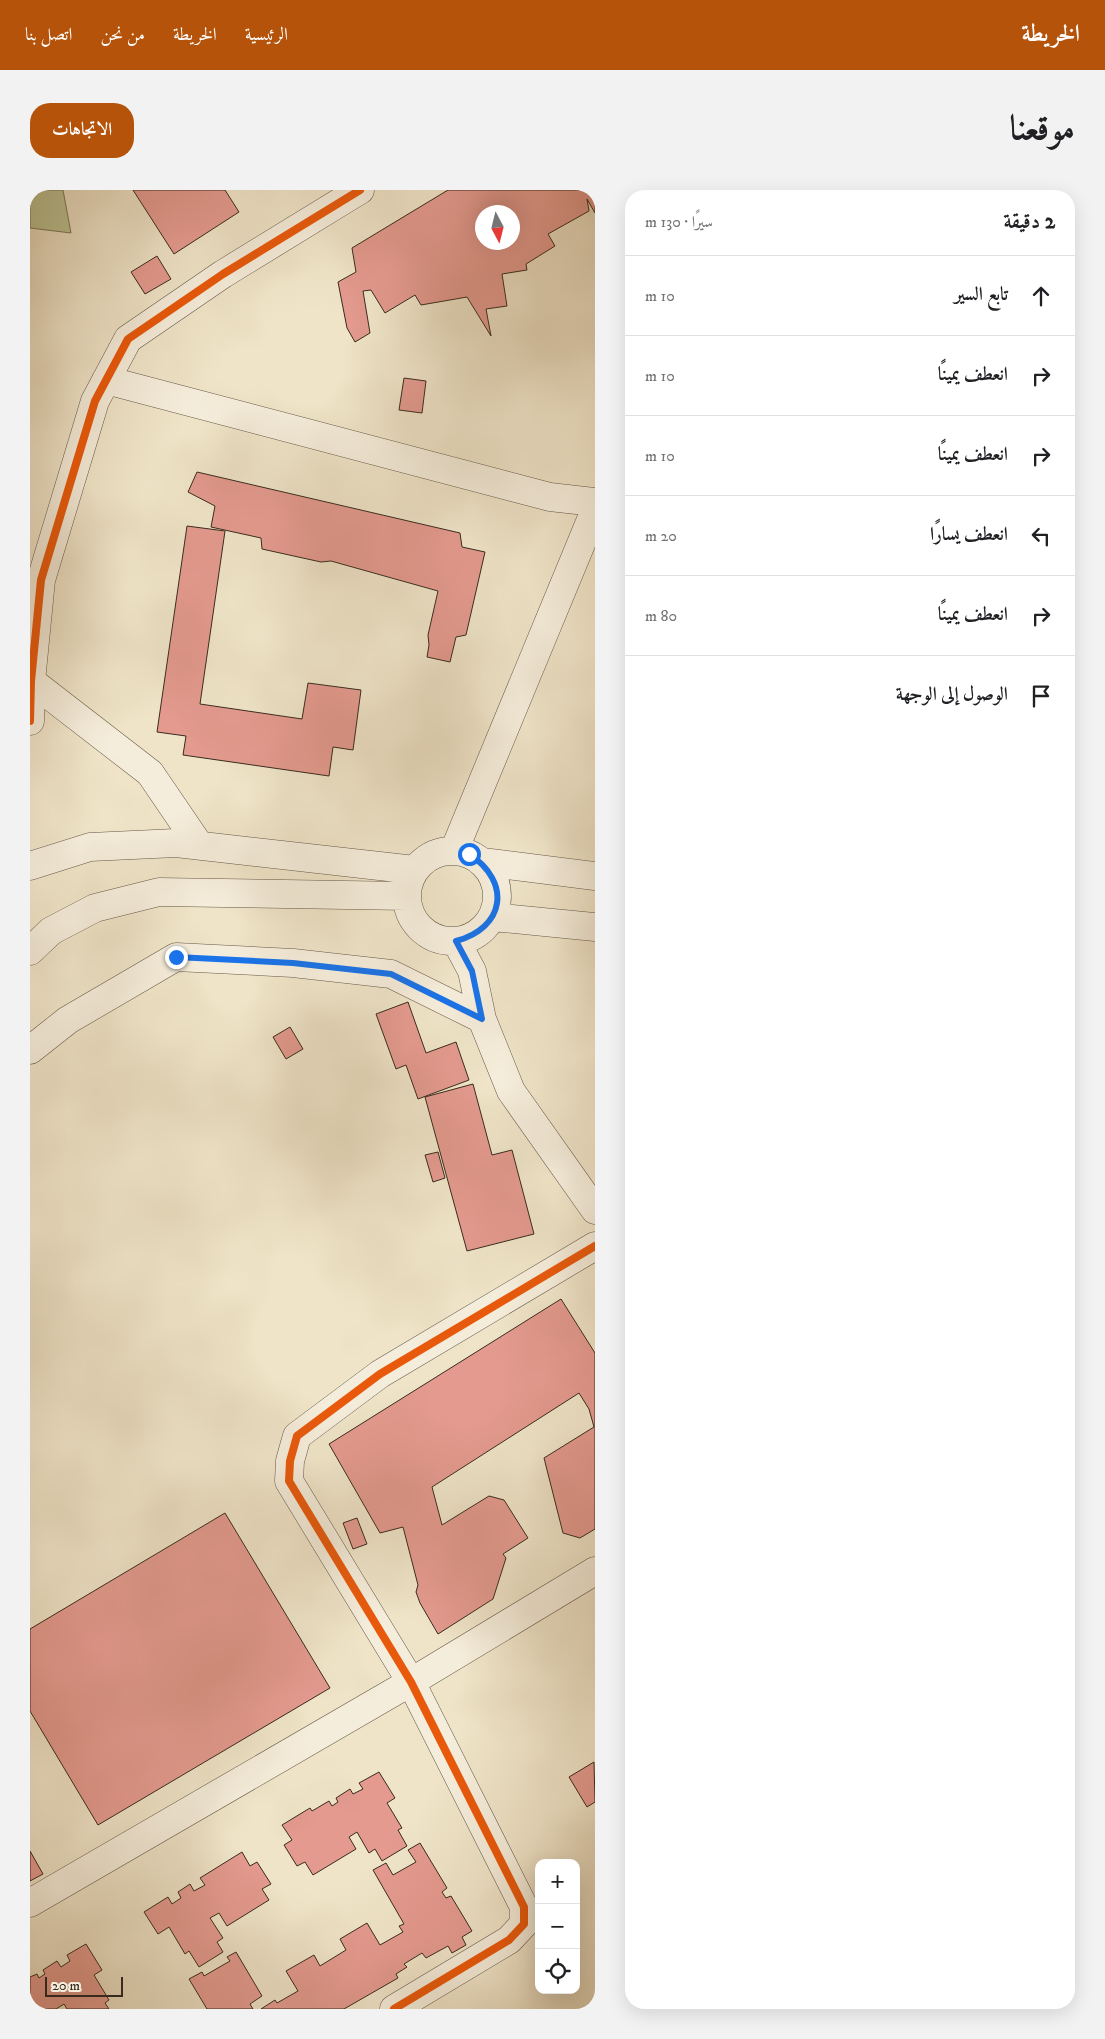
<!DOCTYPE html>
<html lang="ar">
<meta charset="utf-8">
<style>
body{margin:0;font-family:"IM FELL DW Pica",Amiri,serif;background:#f2f2f2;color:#202124;direction:rtl}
.controls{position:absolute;right:15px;bottom:15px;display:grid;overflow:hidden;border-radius:10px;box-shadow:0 5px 20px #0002}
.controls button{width:45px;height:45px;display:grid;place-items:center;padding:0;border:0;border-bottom:1px solid #e0e0e0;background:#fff;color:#202124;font:25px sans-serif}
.compass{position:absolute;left:445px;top:15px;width:45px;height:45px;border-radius:50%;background:#fff;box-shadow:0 5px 20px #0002;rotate:173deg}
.scale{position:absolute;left:15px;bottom:12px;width:78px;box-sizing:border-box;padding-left:5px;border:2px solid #382b1e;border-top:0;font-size:14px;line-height:18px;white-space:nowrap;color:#382b1e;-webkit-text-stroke:4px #f5eddb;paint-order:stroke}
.stop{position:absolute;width:15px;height:15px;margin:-11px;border:4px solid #1a73e8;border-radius:50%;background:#fff}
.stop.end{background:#1a73e8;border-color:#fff;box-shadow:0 1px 5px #0008}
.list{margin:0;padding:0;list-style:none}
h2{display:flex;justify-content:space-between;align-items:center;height:65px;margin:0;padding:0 20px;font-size:21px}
h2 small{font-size:16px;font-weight:400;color:#757577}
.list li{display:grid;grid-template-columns:32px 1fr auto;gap:15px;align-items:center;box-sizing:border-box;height:80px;padding:0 20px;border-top:1px solid #e0e0e0}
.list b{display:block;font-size:19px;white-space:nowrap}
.list em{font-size:16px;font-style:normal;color:#757577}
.icon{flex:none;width:28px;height:28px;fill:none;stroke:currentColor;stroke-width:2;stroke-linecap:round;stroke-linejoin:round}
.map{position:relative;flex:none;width:565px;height:1819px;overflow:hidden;direction:ltr;border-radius:20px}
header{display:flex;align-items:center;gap:30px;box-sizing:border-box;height:70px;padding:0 25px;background:#b45309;color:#fff}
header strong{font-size:24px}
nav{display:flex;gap:28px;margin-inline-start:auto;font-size:18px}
.intro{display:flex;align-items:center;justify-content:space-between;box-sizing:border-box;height:120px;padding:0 30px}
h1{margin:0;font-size:35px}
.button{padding:12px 22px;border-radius:20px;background:#b45309;color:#fff;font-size:18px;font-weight:700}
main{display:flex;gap:30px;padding:0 30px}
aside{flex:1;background:#fff;border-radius:20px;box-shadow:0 5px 20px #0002}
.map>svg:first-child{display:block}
</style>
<header>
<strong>الخريطة</strong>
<nav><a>الرئيسية</a><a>الخريطة</a><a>من نحن</a><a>اتصل بنا</a></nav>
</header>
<div class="intro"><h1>موقعنا</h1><a class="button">الاتجاهات</a></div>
<main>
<aside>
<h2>2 دقيقة<small>سيرًا · 130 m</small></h2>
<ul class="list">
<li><svg class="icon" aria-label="ahead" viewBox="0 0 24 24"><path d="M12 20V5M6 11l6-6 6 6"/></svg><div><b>تابع السير</b></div><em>10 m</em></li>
<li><svg class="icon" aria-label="right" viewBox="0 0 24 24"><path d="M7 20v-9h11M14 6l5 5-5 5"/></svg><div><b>انعطف يمينًا</b></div><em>10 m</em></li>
<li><svg class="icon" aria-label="right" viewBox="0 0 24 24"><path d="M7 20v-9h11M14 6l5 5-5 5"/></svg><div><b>انعطف يمينًا</b></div><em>10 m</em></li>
<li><svg class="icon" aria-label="left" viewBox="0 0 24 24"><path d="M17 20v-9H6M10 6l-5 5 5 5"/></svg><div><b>انعطف يسارًا</b></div><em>20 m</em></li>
<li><svg class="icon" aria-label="right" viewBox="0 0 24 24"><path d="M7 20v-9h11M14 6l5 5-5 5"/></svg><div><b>انعطف يمينًا</b></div><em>80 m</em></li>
<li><svg class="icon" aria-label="arrive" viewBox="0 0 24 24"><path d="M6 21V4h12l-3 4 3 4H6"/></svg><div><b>الوصول إلى الوجهة</b></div></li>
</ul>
</aside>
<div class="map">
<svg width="565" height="1819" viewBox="0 0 565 1819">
<rect width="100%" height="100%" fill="#efe4c8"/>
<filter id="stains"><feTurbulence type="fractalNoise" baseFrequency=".004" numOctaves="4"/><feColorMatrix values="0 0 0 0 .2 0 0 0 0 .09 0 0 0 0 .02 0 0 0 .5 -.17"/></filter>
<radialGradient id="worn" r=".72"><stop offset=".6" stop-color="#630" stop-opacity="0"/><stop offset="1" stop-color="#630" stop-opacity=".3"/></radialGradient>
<path fill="#bcc394" stroke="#7a7759" d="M 0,0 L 33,0 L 41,43 L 0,38 Z"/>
<path fill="#e49a8f" stroke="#382b1e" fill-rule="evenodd" d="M 103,0 L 195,0 L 209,22 L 144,64 Z
M 418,0 L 565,0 L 565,23 L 557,9 L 559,21 L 518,44 L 525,56 L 496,74 L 497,80 L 472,84 L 477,116 L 456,119 L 461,146 L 437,107 L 391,115 L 385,105 L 355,123 L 341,100 L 333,101 L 340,143 L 325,152 L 317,138 L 308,92 L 326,82 L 322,58 ZM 452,22 L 482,22 L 482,52 L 452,52 Z
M 127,66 L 141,89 L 115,104 L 101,82 Z
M 374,188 L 396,191 L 392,223 L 369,220 Z
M 167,282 L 430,343 L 432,357 L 455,362 L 436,445 L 426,447 L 420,472 L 397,467 L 399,455 L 398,445 L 408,401 L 301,371 L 291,372 L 232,359 L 231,348 L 181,337 L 185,316 L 158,302 Z
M 157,336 L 195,341 L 170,514 L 272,529 L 278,493 L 331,500 L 323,560 L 303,557 L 299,586 L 153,565 L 156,546 L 127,542 Z
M 378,812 L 396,863 L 426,852 L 439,890 L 388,909 L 376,875 L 366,879 L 346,824 Z
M 260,837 L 273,859 L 256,869 L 243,847 Z
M 443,894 L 462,965 L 482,960 L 504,1044 L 437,1061 L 395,907 Z
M 408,962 L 415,988 L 403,992 L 395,965 Z
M 531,1109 L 565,1163 L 565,1339 L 550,1348 L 533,1343 L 514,1268 L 564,1237 L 559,1219 L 549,1203 L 402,1297 L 412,1335 L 459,1306 L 474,1310 L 498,1348 L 473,1364 L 476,1368 L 463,1409 L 408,1444 L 390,1413 L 386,1402 L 388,1395 L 373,1337 L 350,1343 L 299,1254 Z
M 195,1323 L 300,1498 L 68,1635 L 0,1521 L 0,1439 Z
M 327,1328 L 337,1354 L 323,1359 L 313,1333 Z
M 564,1572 L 565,1612 L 557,1617 L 539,1587 Z
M 349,1582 L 365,1608 L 357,1613 L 372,1638 L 368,1640 L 377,1656 L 352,1671 L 345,1659 L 339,1663 L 327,1642 L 319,1647 L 326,1659 L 283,1685 L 275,1672 L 267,1676 L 254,1655 L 262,1650 L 252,1635 L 280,1618 L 282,1621 L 299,1611 L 302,1616 L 308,1612 L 306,1608 L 320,1599 L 323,1604 L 333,1599 L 329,1593 Z
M 390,1653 L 417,1698 L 412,1702 L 416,1708 L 421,1706 L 442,1741 L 432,1747 L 436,1755 L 422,1763 L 418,1756 L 396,1768 L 392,1763 L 374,1774 L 377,1777 L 366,1784 L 368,1788 L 314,1819 L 231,1819 L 245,1810 L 247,1813 L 268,1801 L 256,1781 L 284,1765 L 290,1776 L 316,1760 L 310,1749 L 337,1733 L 350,1755 L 373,1742 L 369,1736 L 374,1734 L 343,1680 L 356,1673 L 363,1685 L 386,1672 L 378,1660 Z
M 0,1661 L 13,1684 L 0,1691 Z
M 212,1662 L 220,1676 L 227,1672 L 241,1694 L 232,1699 L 239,1710 L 197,1736 L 189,1723 L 180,1728 L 193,1748 L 187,1752 L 193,1762 L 169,1777 L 159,1761 L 155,1764 L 139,1737 L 128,1744 L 114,1722 L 138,1707 L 142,1714 L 151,1708 L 148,1702 L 160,1694 L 164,1701 L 175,1695 L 170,1688 Z
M 56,1754 L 72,1780 L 64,1785 L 79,1810 L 75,1813 L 79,1819 L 37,1819 L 34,1814 L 26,1819 L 0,1819 L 0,1787 L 7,1784 L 9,1788 L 15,1784 L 13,1780 L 27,1771 L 31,1777 L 40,1771 L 37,1765 Z
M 206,1762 L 232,1806 L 220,1814 L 223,1819 L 177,1819 L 159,1789 L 172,1782 L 174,1786 L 200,1771 L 197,1767 Z"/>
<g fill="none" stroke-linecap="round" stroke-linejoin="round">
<g stroke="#665948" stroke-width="29">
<path id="minor" d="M 76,190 L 520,307 L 565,312
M 1,491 L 120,583 L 169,655
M 0,531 L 1,491 L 11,390 L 65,211 L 98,149 L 193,84 L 330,0
M 424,661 L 565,320
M377 706a45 45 0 1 1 90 0a45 45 0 1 1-90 0Z
M 452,672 L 565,686
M 0,676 L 60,657 L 146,653 L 385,680
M 462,727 L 565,737
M 426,751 L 442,781 L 452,829 L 481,901 L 565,1020
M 0,761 L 21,741 L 65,718 L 129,702 L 377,706
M 0,860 L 38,830 L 146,767 L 263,773 L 361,784 L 452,829
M 0,1713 L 381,1492 L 565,1381
M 364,1819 L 479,1750 L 494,1734 L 494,1717 L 381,1492 L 259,1291 L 260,1271 L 267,1246 L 350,1184 L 565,1056"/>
</g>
<use href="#minor" stroke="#f5eddb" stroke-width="28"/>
<g stroke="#f5eddb" stroke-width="11">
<path id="cycleway" d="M 0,531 L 1,491 L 11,390 L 65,211 L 98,149 L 193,84 L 330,0
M 364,1819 L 479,1750 L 494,1734 L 494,1717 L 381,1492 L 259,1291 L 260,1271 L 267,1246 L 350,1184 L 565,1056"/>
</g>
<use href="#cycleway" stroke="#e8590c" stroke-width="8"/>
</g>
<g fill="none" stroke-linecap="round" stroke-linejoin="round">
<path stroke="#1a73e8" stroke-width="6" d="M 146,767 L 263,773 L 361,784 L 452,829 L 442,781 L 426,751 C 475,738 482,692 439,664"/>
</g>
<rect width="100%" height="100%" filter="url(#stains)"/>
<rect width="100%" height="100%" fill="url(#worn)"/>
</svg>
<div class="controls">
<button>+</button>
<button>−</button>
<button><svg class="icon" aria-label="locate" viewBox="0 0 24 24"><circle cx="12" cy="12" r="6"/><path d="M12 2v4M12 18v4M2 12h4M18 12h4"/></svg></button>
</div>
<svg class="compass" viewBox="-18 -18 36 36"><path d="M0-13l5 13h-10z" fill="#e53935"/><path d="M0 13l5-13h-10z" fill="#757577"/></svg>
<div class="scale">20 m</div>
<div class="stop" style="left:439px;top:664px"></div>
<div class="stop end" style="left:146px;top:767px"></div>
</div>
</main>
